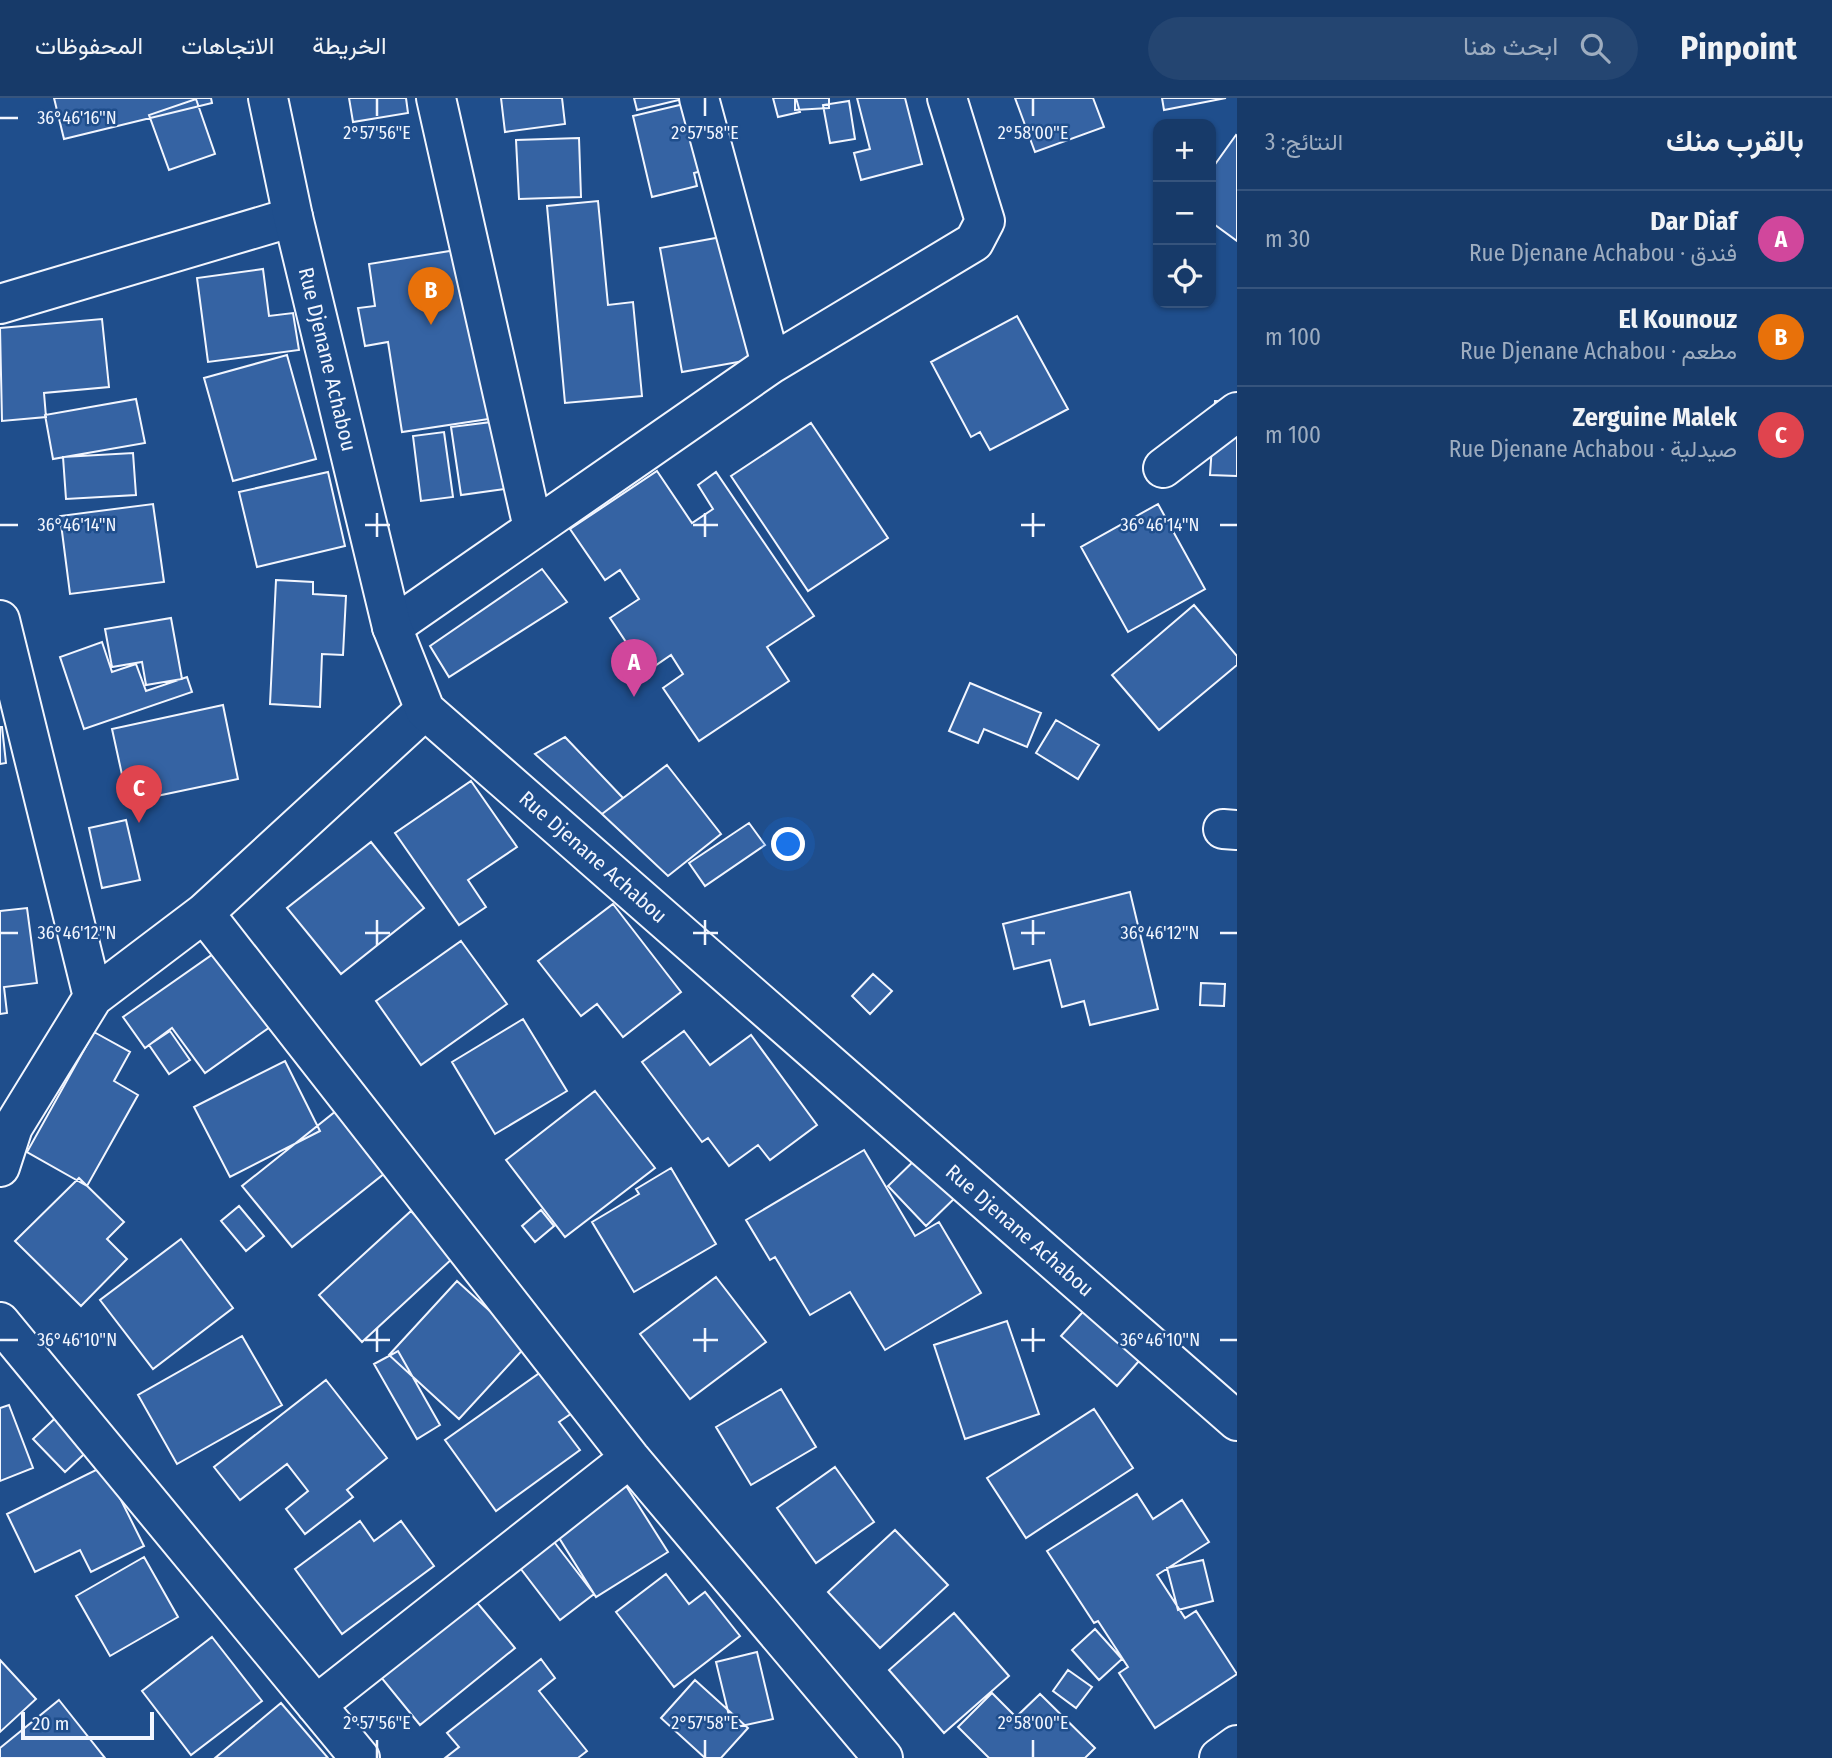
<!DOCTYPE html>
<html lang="ar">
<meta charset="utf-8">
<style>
body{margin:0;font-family:"Fira Sans Condensed",Vazirmatn,sans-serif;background:#244571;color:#f1f3f6;direction:rtl}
.controls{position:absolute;right:21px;top:21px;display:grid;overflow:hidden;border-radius:14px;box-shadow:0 2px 5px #0004}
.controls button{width:63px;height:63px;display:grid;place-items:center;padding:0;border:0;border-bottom:2px solid #36547d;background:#173a69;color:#f1f3f6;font:35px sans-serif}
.scale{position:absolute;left:21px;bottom:18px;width:133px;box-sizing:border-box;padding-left:7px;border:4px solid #f2f6ff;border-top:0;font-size:19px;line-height:24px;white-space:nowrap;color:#f2f6ff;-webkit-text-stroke:5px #1f4e8c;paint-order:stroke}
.you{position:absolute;left:789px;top:747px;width:24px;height:24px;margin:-18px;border:5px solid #fff;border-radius:50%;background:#1a73e8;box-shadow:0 0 0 10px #1a73e833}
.badge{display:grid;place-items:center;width:46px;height:46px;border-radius:50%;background:#ffb74d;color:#fff;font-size:23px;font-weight:700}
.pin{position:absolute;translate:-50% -58px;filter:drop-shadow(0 2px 4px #0008)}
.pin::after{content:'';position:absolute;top:37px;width:24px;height:21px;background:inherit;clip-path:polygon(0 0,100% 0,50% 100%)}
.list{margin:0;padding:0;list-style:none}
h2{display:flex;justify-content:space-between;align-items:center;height:91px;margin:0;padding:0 28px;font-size:30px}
h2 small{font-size:23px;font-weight:400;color:#9eadc0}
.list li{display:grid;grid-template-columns:46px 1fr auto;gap:21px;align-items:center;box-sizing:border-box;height:98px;padding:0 28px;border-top:2px solid #36547d}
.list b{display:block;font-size:26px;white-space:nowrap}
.list p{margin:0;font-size:23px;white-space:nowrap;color:#9eadc0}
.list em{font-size:23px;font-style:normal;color:#9eadc0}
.icon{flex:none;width:38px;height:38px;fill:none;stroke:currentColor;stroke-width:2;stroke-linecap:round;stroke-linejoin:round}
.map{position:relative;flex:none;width:1237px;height:1660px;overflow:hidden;direction:ltr}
header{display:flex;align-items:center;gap:42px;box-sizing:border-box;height:98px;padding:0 35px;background:#173a69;border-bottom:2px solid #36547d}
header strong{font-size:33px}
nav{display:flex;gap:38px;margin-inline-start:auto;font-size:24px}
.search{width:490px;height:63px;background:#244571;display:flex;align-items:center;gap:18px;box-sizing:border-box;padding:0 24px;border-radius:38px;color:#9eadc0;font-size:26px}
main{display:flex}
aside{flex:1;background:#173a69}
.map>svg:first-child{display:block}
</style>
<header>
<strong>Pinpoint</strong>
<div class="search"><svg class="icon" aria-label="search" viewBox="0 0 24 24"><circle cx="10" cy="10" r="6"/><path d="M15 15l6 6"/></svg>ابحث هنا</div>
<nav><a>الخريطة</a><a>الاتجاهات</a><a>المحفوظات</a></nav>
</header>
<main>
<aside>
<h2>بالقرب منك<small>النتائج: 3</small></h2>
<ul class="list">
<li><span class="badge" style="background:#d1479c">A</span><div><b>Dar Diaf</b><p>فندق · Rue Djenane Achabou</p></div><em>30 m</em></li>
<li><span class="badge" style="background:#e8710a">B</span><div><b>El Kounouz</b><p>مطعم · Rue Djenane Achabou</p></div><em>100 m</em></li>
<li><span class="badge" style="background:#e0444e">C</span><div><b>Zerguine Malek</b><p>صيدلية · Rue Djenane Achabou</p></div><em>100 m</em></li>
</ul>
</aside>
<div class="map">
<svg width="1237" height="1660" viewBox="0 0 1237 1660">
<rect width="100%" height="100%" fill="#1f4e8c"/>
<path fill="#3563a3" stroke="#f2f6ff" stroke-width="2" d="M 54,0 L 211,0 L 212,5 L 64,41 Z
M 349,0 L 406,0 L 408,15 L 353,24 Z
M 501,0 L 562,0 L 565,26 L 505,34 Z
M 634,0 L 687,0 L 637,12 Z
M 773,0 L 796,0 L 800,14 L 778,19 Z
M 795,0 L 829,0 L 829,10 L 795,12 Z
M 857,0 L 905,0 L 922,66 L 861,82 L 854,55 L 870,51 Z
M 1015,0 L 1093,0 L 1104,29 L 1035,54 Z
M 1162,0 L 1226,0 L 1164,12 Z
M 196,1 L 215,56 L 169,72 L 149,17 Z
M 705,1 L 722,68 L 694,75 L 697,88 L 652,99 L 633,18 Z
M 849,3 L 855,41 L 830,45 L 823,7 Z
M 1236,37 L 1237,38 L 1237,143 L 1211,124 L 1211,72 Z
M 579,40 L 581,99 L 519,101 L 516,42 Z
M 598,103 L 608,207 L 633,204 L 642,298 L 565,305 L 547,108 Z
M 727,138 L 755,261 L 682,274 L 660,150 Z
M 487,147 L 515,317 L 402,334 L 388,244 L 365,248 L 358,210 L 375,208 L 369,166 Z
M 263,171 L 269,218 L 293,215 L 299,252 L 208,264 L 197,180 Z
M 1017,218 L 1068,311 L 990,352 L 980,334 L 971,339 L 931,264 Z
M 102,221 L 109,289 L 44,295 L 46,319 L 2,323 L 0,230 Z
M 287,257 L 316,361 L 233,383 L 204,280 Z
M 136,301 L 145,345 L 53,361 L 45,317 Z
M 1215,303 L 1237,304 L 1237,378 L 1210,377 Z
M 523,320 L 533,387 L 461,397 L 451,329 Z
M 811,325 L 888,440 L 808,493 L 731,378 Z
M 444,334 L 453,399 L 421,403 L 413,338 Z
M 133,355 L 136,397 L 66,401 L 63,359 Z
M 657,373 L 692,425 L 713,411 L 698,387 L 716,374 L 814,518 L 767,549 L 789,583 L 699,643 L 663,590 L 683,576 L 671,557 L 646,574 L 610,520 L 639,501 L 620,472 L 605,482 L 570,431 Z
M 328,374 L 345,448 L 257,469 L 239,394 Z
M 153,406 L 164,484 L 70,496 L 60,418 Z
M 1158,406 L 1205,491 L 1128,534 L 1081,449 Z
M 542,471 L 567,504 L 449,579 L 430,548 Z
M 276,482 L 313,484 L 313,496 L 346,498 L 343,557 L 322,556 L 320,609 L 270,606 Z
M 1194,507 L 1237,558 L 1237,567 L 1159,632 L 1112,577 Z
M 171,520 L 182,581 L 146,587 L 142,564 L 112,569 L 105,531 Z
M 102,544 L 112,574 L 136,566 L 146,593 L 187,579 L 192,594 L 84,631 L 60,559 Z
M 970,585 L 1041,615 L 1027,649 L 984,631 L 978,645 L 949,633 Z
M 223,607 L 238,681 L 128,704 L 112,631 Z
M 1056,622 L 1099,647 L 1078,681 L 1036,655 Z
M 0,629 L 2,629 L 6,665 L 0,666 Z
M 565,639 L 623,700 L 602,716 L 535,656 Z
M 667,667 L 721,736 L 668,778 L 602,716 Z
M 471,683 L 517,749 L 468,782 L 486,809 L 459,827 L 395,735 Z
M 126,722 L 140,782 L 102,790 L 89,730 Z
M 749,725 L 765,747 L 705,788 L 689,765 Z
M 371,744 L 424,810 L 341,876 L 287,810 Z
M 1130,794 L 1158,911 L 1090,927 L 1084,903 L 1062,909 L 1050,862 L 1014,871 L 1003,826 Z
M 613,806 L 681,894 L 623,939 L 597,906 L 581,918 L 538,863 Z
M 27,810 L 37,885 L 4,889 L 7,915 L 0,916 L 0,813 Z
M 461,843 L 507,906 L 421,967 L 376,903 Z
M 216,854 L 270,929 L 205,975 L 172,930 L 145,950 L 123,919 Z
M 873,876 L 892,893 L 870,916 L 852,898 Z
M 1201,885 L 1225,886 L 1224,908 L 1200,907 Z
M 523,921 L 567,993 L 495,1036 L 452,964 Z
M 170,933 L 190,962 L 169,976 L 149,947 Z
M 684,933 L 710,967 L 751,937 L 817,1027 L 770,1062 L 758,1047 L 729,1068 L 708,1040 L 702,1044 L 642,964 Z
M 94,934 L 130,954 L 114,983 L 138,997 L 87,1088 L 27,1054 Z
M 285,963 L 320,1033 L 230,1079 L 194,1009 Z
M 595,993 L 655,1070 L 565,1139 L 506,1062 Z
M 341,1009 L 390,1071 L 292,1149 L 242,1088 Z
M 864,1052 L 915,1138 L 939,1124 L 981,1195 L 885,1252 L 850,1194 L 810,1217 L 775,1159 L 770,1162 L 746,1122 Z
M 921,1056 L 959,1096 L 926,1128 L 888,1088 Z
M 671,1070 L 716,1146 L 634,1194 L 592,1124 L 639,1096 L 636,1091 Z
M 79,1080 L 124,1124 L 107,1141 L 127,1161 L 81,1208 L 15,1143 Z
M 239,1108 L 264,1138 L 246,1153 L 221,1123 Z
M 541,1112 L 554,1128 L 535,1144 L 522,1128 Z
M 411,1113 L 454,1159 L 362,1244 L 319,1197 Z
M 181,1141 L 233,1210 L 153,1271 L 100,1202 Z
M 716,1179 L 766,1244 L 690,1301 L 640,1236 Z
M 457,1183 L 527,1247 L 459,1321 L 389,1257 Z
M 1090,1206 L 1146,1255 L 1117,1288 L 1061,1238 Z
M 1007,1223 L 1039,1316 L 965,1341 L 934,1247 Z
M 242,1238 L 282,1307 L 177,1366 L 138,1297 Z
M 398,1253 L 440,1327 L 417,1341 L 374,1266 Z
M 548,1269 L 578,1311 L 559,1324 L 580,1352 L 496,1413 L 445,1342 Z
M 326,1282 L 387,1360 L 347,1392 L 353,1399 L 305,1436 L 286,1411 L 308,1393 L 287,1366 L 240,1402 L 214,1369 Z
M 781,1291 L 816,1349 L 751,1387 L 716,1329 Z
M 9,1307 L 33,1370 L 0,1383 L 0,1310 Z
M 66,1310 L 97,1344 L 65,1374 L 33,1341 Z
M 1094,1311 L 1133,1370 L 1026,1440 L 987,1380 Z
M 104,1368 L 144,1448 L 91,1474 L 80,1452 L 35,1474 L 7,1416 Z
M 835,1369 L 874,1424 L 816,1465 L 777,1410 Z
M 623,1383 L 668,1454 L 596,1499 L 551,1427 Z
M 1137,1396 L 1153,1421 L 1182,1402 L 1209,1444 L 1157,1477 L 1185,1520 L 1196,1513 L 1237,1576 L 1155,1630 L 1119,1575 L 1128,1569 L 1098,1523 L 1094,1525 L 1047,1453 Z
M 360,1423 L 374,1443 L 401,1423 L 434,1468 L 342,1536 L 295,1471 Z
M 895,1432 L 948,1487 L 880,1550 L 828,1494 Z
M 548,1436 L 594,1496 L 560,1522 L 514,1462 Z
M 144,1459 L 178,1519 L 110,1558 L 76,1498 Z
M 1203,1462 L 1213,1503 L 1178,1512 L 1167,1470 Z
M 666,1476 L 689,1506 L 705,1494 L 740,1538 L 674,1589 L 616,1514 Z
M 474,1501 L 515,1550 L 420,1627 L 380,1578 Z
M 954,1515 L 1009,1578 L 944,1635 L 889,1572 Z
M 1095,1531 L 1122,1561 L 1099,1582 L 1072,1552 Z
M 212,1539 L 262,1603 L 191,1657 L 142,1593 Z
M 757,1554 L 773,1621 L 732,1630 L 716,1564 Z
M 541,1561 L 555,1580 L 539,1593 L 587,1653 L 578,1660 L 445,1660 L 459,1649 L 447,1635 Z
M 0,1562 L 36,1601 L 0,1634 Z
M 1068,1572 L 1092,1589 L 1076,1610 L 1053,1593 Z
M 695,1582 L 748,1630 L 721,1660 L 705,1660 L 661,1620 Z
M 992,1595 L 1016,1619 L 1040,1596 L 1095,1650 L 1085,1660 L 989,1660 L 958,1629 Z
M 59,1602 L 105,1660 L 0,1660 L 0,1650 Z
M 281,1605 L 328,1660 L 215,1660 Z"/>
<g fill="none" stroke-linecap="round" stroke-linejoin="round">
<g stroke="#f2f6ff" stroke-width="42">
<path id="minor" d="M 436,0 L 533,430
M 699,0 L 771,266
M 0,206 L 293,119
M 1163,370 L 1237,314
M 0,522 L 93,899
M 392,529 L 771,266 L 974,144 L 985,123 L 947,0
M 1223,731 L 1237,732
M 204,815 L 630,1360 L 883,1660
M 0,1069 L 13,1029 L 93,899 L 204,815 L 425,612
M 0,1224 L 360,1660
M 316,1607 L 630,1360
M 1219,1660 L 1237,1647"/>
</g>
<g stroke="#f2f6ff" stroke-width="42">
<g id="major">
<path id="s1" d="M 268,0 L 293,119 L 392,529 L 425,612 L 1237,1323"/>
</g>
</g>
<use href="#minor" stroke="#1f4e8c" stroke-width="38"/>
<use href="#major" stroke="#1f4e8c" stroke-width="38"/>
</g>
<path fill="none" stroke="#f2f6ff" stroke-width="2.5" d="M 377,0 L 377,18M 705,0 L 705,18M 1033,0 L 1033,18M 0,20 L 18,20M 377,415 L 377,439M 705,415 L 705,439M 1033,415 L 1033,439M 0,427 L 18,427M 365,427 L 390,427M 693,427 L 718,427M 1021,427 L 1045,427M 1220,427 L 1237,427M 377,822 L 377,847M 705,822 L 705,847M 1033,822 L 1033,847M 0,835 L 18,835M 365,835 L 390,835M 693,835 L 718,835M 1021,835 L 1045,835M 1220,835 L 1237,835M 377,1230 L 377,1254M 705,1230 L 705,1254M 1033,1230 L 1033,1254M 0,1242 L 18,1242M 365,1242 L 390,1242M 693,1242 L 718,1242M 1021,1242 L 1045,1242M 1220,1242 L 1237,1242M 377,1642 L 377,1660M 705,1642 L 705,1660M 1033,1642 L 1033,1660"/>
<g text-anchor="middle" stroke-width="5" stroke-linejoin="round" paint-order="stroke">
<g font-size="21" fill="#f2f6ff" stroke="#1f4e8c">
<text dy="7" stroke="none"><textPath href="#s1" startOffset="268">Rue Djenane Achabou</textPath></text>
<text dy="7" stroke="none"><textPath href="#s1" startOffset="856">Rue Djenane Achabou</textPath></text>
<text dy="7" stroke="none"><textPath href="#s1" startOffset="1423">Rue Djenane Achabou</textPath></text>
</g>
</g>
<g font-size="18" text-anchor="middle" fill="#f2f6ff" stroke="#1f4e8c" stroke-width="5" stroke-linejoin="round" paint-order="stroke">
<text x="77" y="26">36°46'16"N</text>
<text x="377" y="41">2°57'56"E</text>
<text x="705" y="41">2°57'58"E</text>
<text x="1033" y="41">2°58'00"E</text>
<text x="77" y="433">36°46'14"N</text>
<text x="1160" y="433">36°46'14"N</text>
<text x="77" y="841">36°46'12"N</text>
<text x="1160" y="841">36°46'12"N</text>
<text x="77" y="1248">36°46'10"N</text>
<text x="1160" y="1248">36°46'10"N</text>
<text x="377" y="1631">2°57'56"E</text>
<text x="705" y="1631">2°57'58"E</text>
<text x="1033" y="1631">2°58'00"E</text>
</g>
</svg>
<div class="controls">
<button>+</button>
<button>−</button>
<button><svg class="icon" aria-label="locate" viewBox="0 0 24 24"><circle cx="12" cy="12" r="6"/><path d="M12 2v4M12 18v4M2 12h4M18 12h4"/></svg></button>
</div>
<div class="scale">20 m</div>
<div class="you"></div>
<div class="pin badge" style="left:634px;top:599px;background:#d1479c">A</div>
<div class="pin badge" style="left:431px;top:227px;background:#e8710a">B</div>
<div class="pin badge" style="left:139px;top:725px;background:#e0444e">C</div>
</div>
</main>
